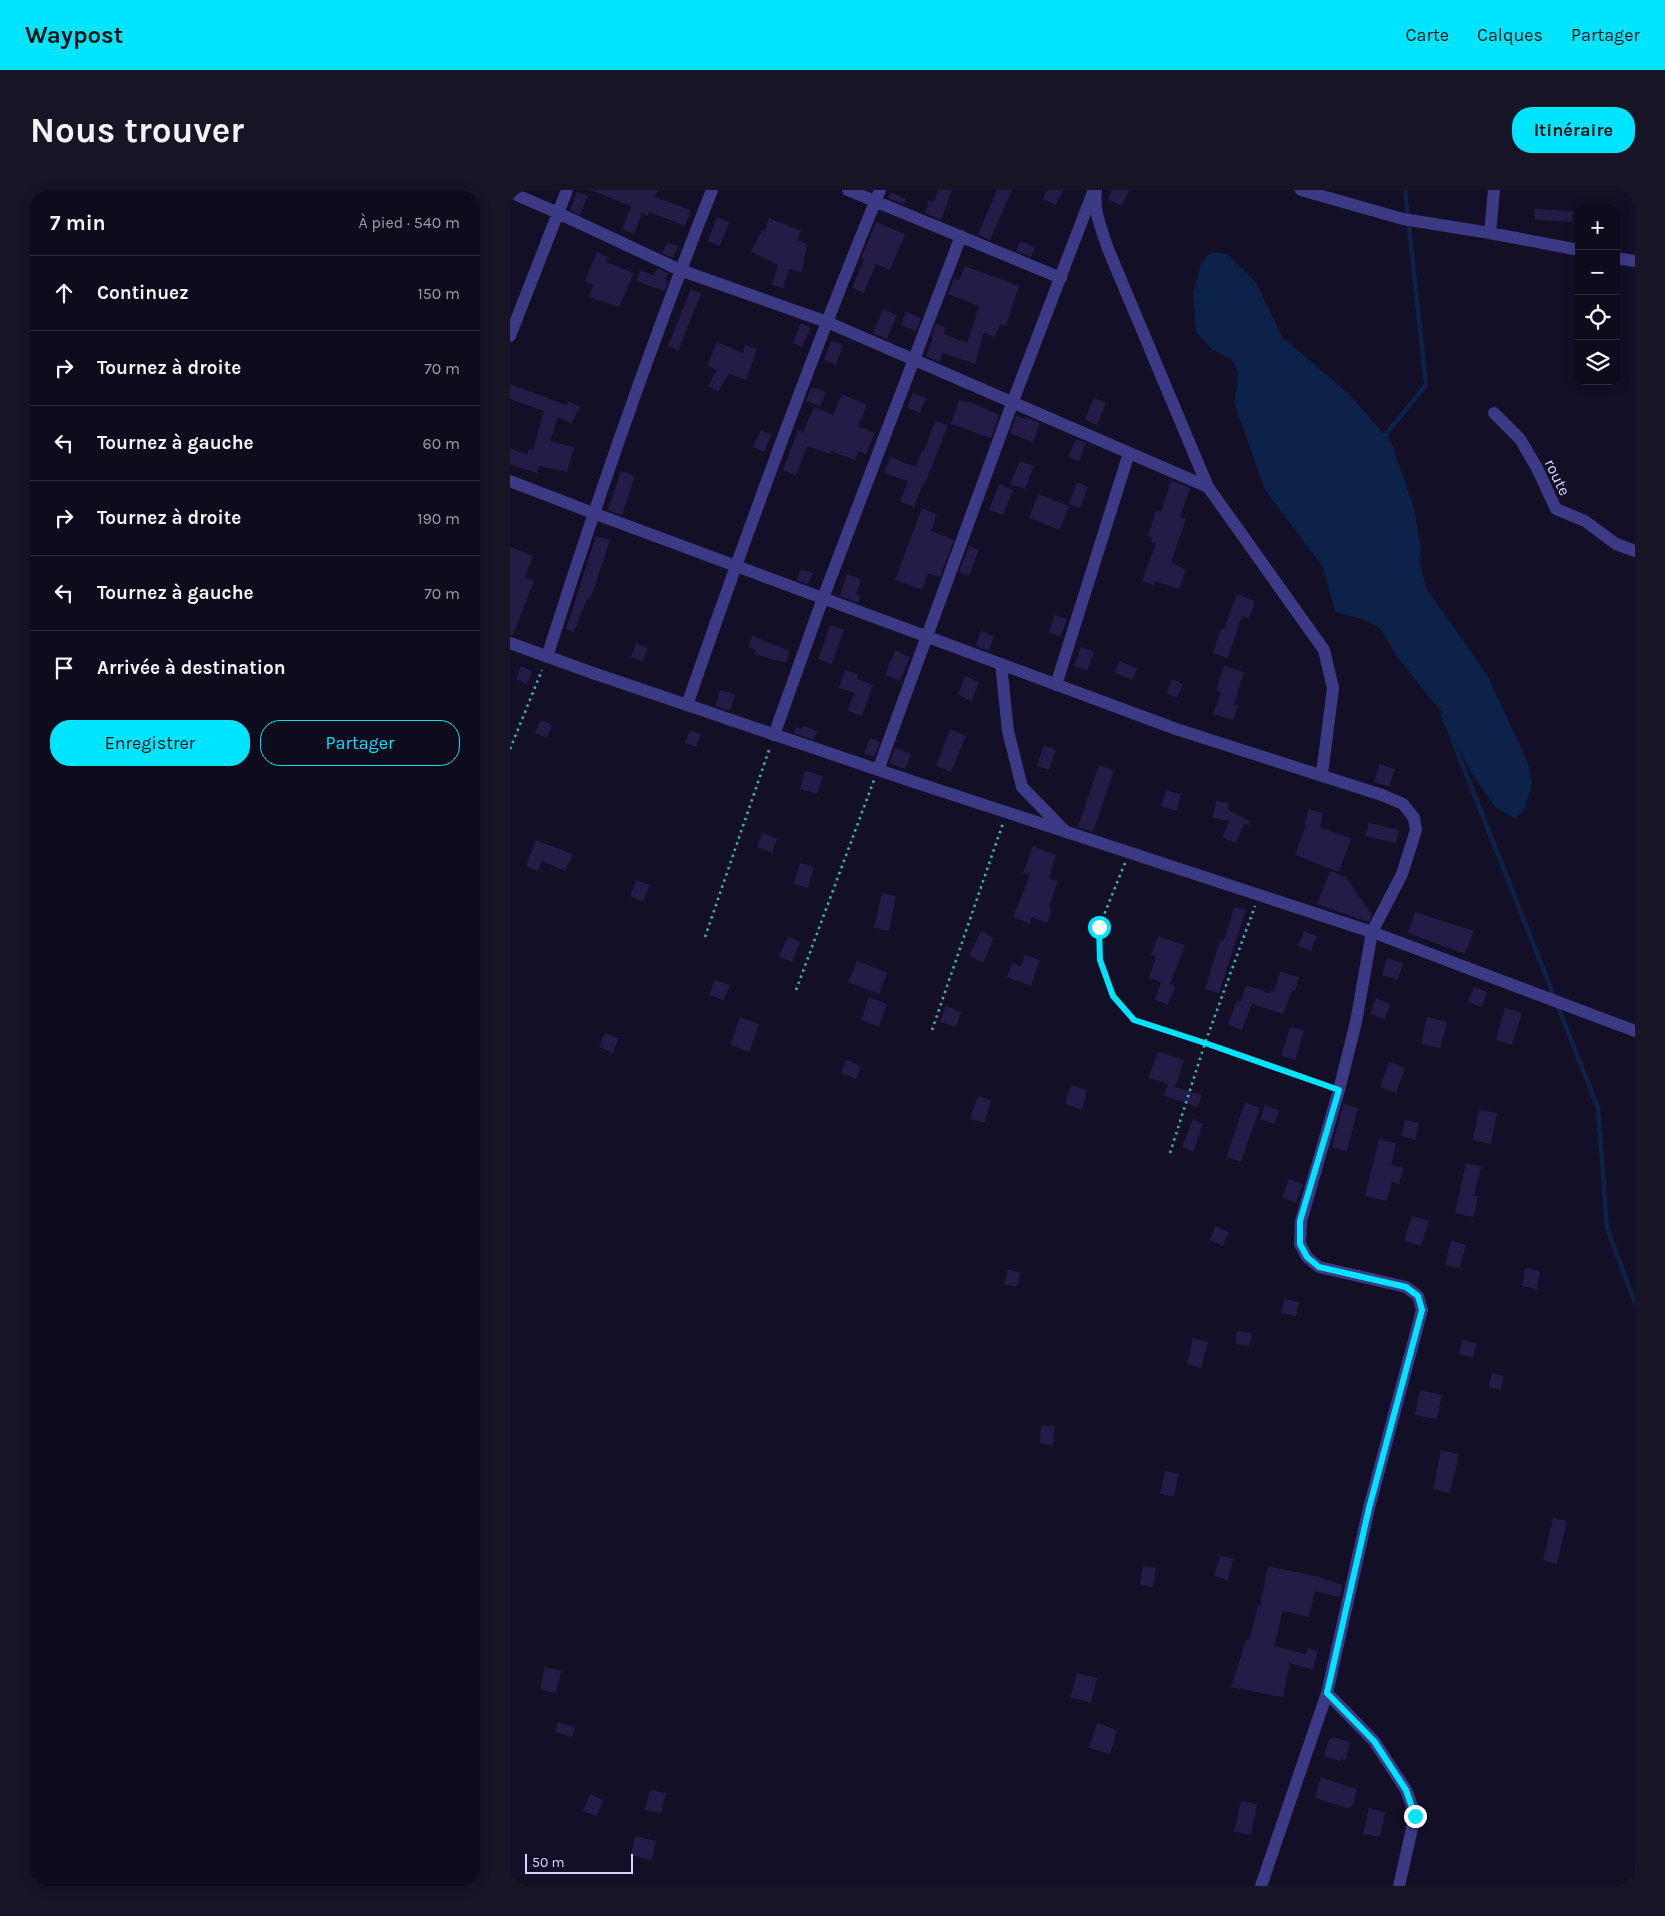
<!DOCTYPE html>
<html lang="fr">
<meta charset="utf-8">
<style>
body{margin:0;font-family:Karla,sans-serif;background:#171425;color:#f1f3f6}
.controls{position:absolute;right:15px;top:15px;display:grid;overflow:hidden;border-radius:10px;box-shadow:0 2px 12px #0003}
.controls button{width:45px;height:45px;display:grid;place-items:center;padding:0;border:0;border-bottom:1px solid #2e2b3b;background:#0e0b1c;color:#f1f3f6;font:25px sans-serif}
.scale{position:absolute;left:15px;bottom:12px;width:108px;box-sizing:border-box;padding-left:5px;border:2px solid #d9d4ff;border-top:0;font-size:14px;line-height:18px;white-space:nowrap;color:#d9d4ff;-webkit-text-stroke:4px #130f26;paint-order:stroke}
.stop{position:absolute;width:15px;height:15px;margin:-11px;border:4px solid #00e5ff;border-radius:50%;background:#fff}
.stop.end{background:#00e5ff;border-color:#fff;box-shadow:0 1px 5px #0008}
.list{margin:0;padding:0;list-style:none}
h2{display:flex;justify-content:space-between;align-items:center;height:65px;margin:0;padding:0 20px;font-size:21px}
h2 small{font-size:16px;font-weight:400;color:#9b9ba3}
.list li{display:grid;grid-template-columns:32px 1fr auto;gap:15px;align-items:center;box-sizing:border-box;height:75px;padding:0 20px;border-top:1px solid #2e2b3b}
.list b{display:block;font-size:19px;white-space:nowrap}
.list em{font-size:16px;font-style:normal;color:#9b9ba3}
.actions{display:flex;gap:10px;padding:15px 20px}
.actions a{flex:1;padding:11px 0;border:1px solid #00e5ff;border-radius:20px;text-align:center;font-size:18px;color:#00e5ff}
.actions .main{background:#00e5ff;color:#111}
.icon{flex:none;width:28px;height:28px;fill:none;stroke:currentColor;stroke-width:2;stroke-linecap:round;stroke-linejoin:round}
.map{position:relative;flex:none;width:1125px;height:1696px;overflow:hidden;border-radius:20px}
header{display:flex;align-items:center;gap:30px;box-sizing:border-box;height:70px;padding:0 25px;background:#00e5ff;color:#111}
header strong{font-size:24px}
nav{display:flex;gap:28px;margin-inline-start:auto;font-size:18px}
.intro{display:flex;align-items:center;justify-content:space-between;box-sizing:border-box;height:120px;padding:0 30px}
h1{margin:0;font-size:35px}
.button{padding:12px 22px;border-radius:20px;background:#00e5ff;color:#111;font-size:18px;font-weight:700}
main{display:flex;gap:30px;padding:0 30px}
aside{flex:1;background:#0e0b1c;border-radius:20px;box-shadow:0 2px 12px #0003}
.map>svg:first-child{display:block}
</style>
<header>
<strong>Waypost</strong>
<nav><a>Carte</a><a>Calques</a><a>Partager</a></nav>
</header>
<div class="intro"><h1>Nous trouver</h1><a class="button">Itinéraire</a></div>
<main>
<aside>
<h2>7 min<small>À pied · 540 m</small></h2>
<ul class="list">
<li><svg class="icon" aria-label="ahead" viewBox="0 0 24 24"><path d="M12 20V5M6 11l6-6 6 6"/></svg><div><b>Continuez</b></div><em>150 m</em></li>
<li><svg class="icon" aria-label="right" viewBox="0 0 24 24"><path d="M7 20v-9h11M14 6l5 5-5 5"/></svg><div><b>Tournez à droite</b></div><em>70 m</em></li>
<li><svg class="icon" aria-label="left" viewBox="0 0 24 24"><path d="M17 20v-9H6M10 6l-5 5 5 5"/></svg><div><b>Tournez à gauche</b></div><em>60 m</em></li>
<li><svg class="icon" aria-label="right" viewBox="0 0 24 24"><path d="M7 20v-9h11M14 6l5 5-5 5"/></svg><div><b>Tournez à droite</b></div><em>190 m</em></li>
<li><svg class="icon" aria-label="left" viewBox="0 0 24 24"><path d="M17 20v-9H6M10 6l-5 5 5 5"/></svg><div><b>Tournez à gauche</b></div><em>70 m</em></li>
<li><svg class="icon" aria-label="arrive" viewBox="0 0 24 24"><path d="M6 21V4h12l-3 4 3 4H6"/></svg><div><b>Arrivée à destination</b></div></li>
</ul>
<div class="actions"><a class="main">Enregistrer</a><a>Partager</a></div>
</aside>
<div class="map">
<svg width="1125" height="1696" viewBox="0 0 1125 1696">
<rect width="100%" height="100%" fill="#130f26"/>
<path fill="#0c2248" d="M 701,62 L 717,64 L 745,91 L 773,148 L 837,202 L 881,252 L 904,318 L 911,358 L 909,370 L 916,398 L 977,485 L 1017,570 L 1022,593 L 1015,619 L 1006,629 L 986,618 L 961,583 L 932,523 L 888,468 L 870,438 L 852,429 L 825,422 L 813,377 L 755,300 L 724,212 L 727,198 L 728,181 L 722,170 L 703,160 L 686,142 L 683,103 L 691,74 Z"/>
<g fill="none" stroke-linecap="round" stroke-linejoin="round">
<path stroke="#0c2248" stroke-width="4.5" d="M 872,249 L 916,195 L 895,0
M 933,525 L 1088,918 L 1097,1038 L 1125,1113"/>
</g>
<path fill="#241b47" d="M 80,0 L 148,0 L 145,7 L 181,20 L 175,36 L 139,22 L 138,26 L 132,23 L 124,44 L 112,39 L 121,16 Z
M 428,0 L 442,0 L 431,30 L 415,23 L 419,10 L 424,12 Z
M 487,0 L 502,0 L 480,50 L 468,45 Z
M 537,0 L 553,0 L 546,15 L 533,9 Z
M 602,0 L 619,0 L 612,16 L 598,9 Z
M 67,2 L 78,6 L 70,25 L 60,20 Z
M 380,2 L 396,9 L 394,14 L 378,8 Z
M 1024,19 L 1063,21 L 1062,32 L 1025,30 Z
M 207,27 L 219,32 L 210,56 L 198,51 Z
M 259,28 L 291,41 L 287,50 L 297,54 L 292,82 L 279,79 L 273,98 L 262,95 L 268,75 L 241,62 L 252,40 L 255,41 Z
M 366,32 L 395,44 L 380,80 L 366,74 L 354,103 L 342,98 L 354,69 L 351,68 Z
M 510,51 L 525,57 L 521,67 L 506,61 Z
M 157,52 L 168,56 L 163,68 L 152,63 Z
M 87,62 L 98,67 L 96,72 L 124,83 L 109,117 L 78,107 L 84,95 L 75,91 Z
M 455,76 L 509,96 L 496,136 L 490,134 L 485,147 L 474,143 L 465,174 L 433,163 L 429,172 L 416,166 L 423,148 L 421,147 L 426,134 L 436,138 L 434,144 L 457,153 L 469,116 L 438,104 L 444,88 L 449,90 Z
M 147,78 L 158,83 L 155,90 L 158,92 L 154,101 L 126,91 L 130,80 L 144,86 Z
M 181,99 L 191,104 L 168,161 L 158,156 Z
M 373,119 L 387,125 L 377,149 L 363,143 Z
M 396,122 L 411,128 L 406,141 L 391,135 Z
M 291,133 L 301,138 L 292,157 L 283,153 Z
M 321,151 L 333,155 L 326,175 L 314,170 Z
M 207,152 L 233,163 L 235,155 L 247,159 L 236,190 L 219,184 L 208,202 L 198,196 L 207,180 L 197,176 Z
M 0,194 L 56,215 L 58,211 L 70,217 L 61,234 L 48,227 L 40,251 L 64,257 L 57,282 L 29,276 L 27,283 L 0,274 L 0,258 L 17,265 L 19,259 L 23,260 L 34,221 L 0,209 Z
M 301,197 L 316,202 L 310,216 L 296,211 Z
M 403,203 L 416,208 L 410,223 L 397,218 Z
M 332,204 L 357,215 L 348,236 L 365,243 L 356,264 L 348,261 L 345,270 L 321,261 L 320,264 L 297,256 L 286,286 L 273,280 L 288,240 L 293,243 L 304,217 L 323,225 Z
M 584,208 L 596,213 L 587,235 L 575,230 Z
M 449,210 L 465,214 L 489,225 L 491,220 L 481,248 L 441,234 Z
M 506,226 L 515,229 L 516,227 L 530,233 L 523,253 L 500,243 Z
M 425,231 L 438,235 L 414,296 L 412,295 L 404,317 L 390,312 L 398,291 L 374,283 L 380,267 L 406,277 L 412,260 L 414,261 Z
M 251,240 L 262,245 L 254,262 L 243,257 Z
M 566,249 L 576,253 L 569,271 L 558,267 Z
M 510,271 L 524,276 L 515,299 L 500,294 Z
M 111,281 L 125,286 L 112,325 L 98,320 Z
M 661,290 L 680,298 L 670,327 L 676,329 L 661,372 L 676,380 L 669,399 L 644,391 L 643,395 L 632,391 L 646,353 L 641,352 L 643,347 L 638,346 L 646,320 L 651,322 Z
M 567,292 L 578,297 L 570,318 L 559,314 Z
M 489,294 L 503,300 L 493,325 L 479,320 Z
M 528,304 L 559,316 L 550,340 L 519,328 Z
M 412,318 L 427,324 L 421,341 L 444,350 L 430,387 L 418,383 L 412,400 L 385,390 Z
M 86,346 L 100,350 L 80,410 L 77,409 L 64,442 L 56,439 Z
M 459,356 L 469,360 L 459,386 L 449,382 Z
M 0,357 L 23,366 L 15,387 L 24,391 L 3,445 L 0,445 Z
M 291,379 L 303,383 L 298,394 L 286,390 Z
M 337,384 L 351,389 L 346,404 L 351,406 L 348,413 L 330,406 Z
M 727,404 L 745,411 L 739,429 L 732,426 L 718,468 L 703,463 L 711,438 L 714,439 Z
M 545,425 L 557,429 L 550,447 L 539,442 Z
M 320,435 L 334,439 L 322,474 L 308,469 Z
M 471,441 L 484,446 L 479,461 L 466,456 Z
M 242,446 L 280,461 L 276,473 L 244,464 L 246,460 L 238,457 Z
M 126,453 L 138,458 L 133,471 L 121,467 Z
M 571,457 L 584,462 L 577,481 L 564,476 Z
M 385,460 L 400,467 L 390,491 L 375,485 Z
M 609,471 L 627,478 L 623,490 L 605,483 Z
M 11,476 L 22,481 L 17,494 L 6,489 Z
M 714,476 L 734,482 L 724,514 L 728,516 L 723,530 L 703,524 L 711,502 L 706,501 Z
M 335,480 L 348,484 L 347,489 L 363,495 L 352,526 L 338,521 L 344,503 L 329,498 Z
M 455,486 L 469,492 L 462,511 L 448,505 Z
M 662,489 L 673,494 L 667,508 L 656,503 Z
M 210,500 L 225,504 L 220,521 L 205,516 Z
M 31,530 L 42,535 L 37,548 L 25,543 Z
M 293,536 L 307,541 L 304,550 L 284,543 L 286,537 L 292,539 Z
M 440,539 L 456,546 L 441,582 L 426,576 Z
M 180,540 L 191,544 L 186,557 L 175,553 Z
M 360,548 L 370,552 L 364,567 L 354,563 Z
M 534,555 L 546,560 L 539,580 L 527,576 Z
M 385,558 L 401,564 L 395,579 L 379,573 Z
M 869,574 L 885,579 L 879,597 L 864,592 Z
M 589,575 L 604,581 L 583,642 L 568,637 Z
M 295,581 L 313,586 L 307,604 L 290,599 Z
M 656,600 L 671,604 L 666,621 L 651,616 Z
M 706,611 L 719,613 L 718,620 L 740,631 L 739,635 L 734,634 L 726,653 L 712,647 L 720,631 L 703,628 Z
M 799,619 L 813,623 L 810,637 L 841,648 L 829,682 L 785,665 L 796,635 L 794,635 Z
M 859,633 L 889,640 L 886,653 L 855,646 Z
M 252,643 L 267,649 L 262,663 L 247,657 Z
M 26,650 L 63,664 L 55,681 L 32,671 L 28,681 L 16,676 Z
M 523,656 L 546,665 L 539,688 L 548,691 L 539,717 L 542,719 L 537,733 L 522,727 L 520,734 L 503,727 L 520,685 L 513,683 Z
M 290,673 L 304,677 L 298,698 L 284,694 Z
M 820,681 L 836,687 L 862,725 L 858,732 L 807,714 Z
M 126,690 L 140,695 L 133,711 L 120,706 Z
M 372,703 L 386,706 L 379,741 L 364,738 Z
M 724,717 L 736,720 L 709,803 L 695,799 L 710,750 L 713,751 L 717,741 Z
M 905,722 L 964,741 L 955,764 L 898,743 Z
M 471,741 L 484,748 L 473,773 L 459,766 Z
M 794,741 L 807,746 L 801,761 L 788,756 Z
M 278,746 L 290,752 L 282,772 L 269,767 Z
M 648,746 L 675,755 L 660,794 L 665,796 L 658,815 L 645,810 L 651,792 L 639,788 L 646,766 L 641,765 Z
M 515,765 L 530,770 L 521,796 L 497,787 L 502,773 L 511,776 Z
M 877,768 L 893,773 L 888,790 L 872,785 Z
M 347,771 L 377,783 L 369,804 L 338,792 Z
M 770,782 L 789,787 L 785,801 L 782,800 L 773,824 L 742,814 L 732,840 L 718,835 L 727,810 L 731,812 L 736,795 L 759,803 L 760,800 L 764,802 Z
M 205,790 L 220,795 L 214,810 L 199,805 Z
M 964,797 L 977,802 L 972,817 L 958,812 Z
M 359,807 L 377,814 L 369,837 L 351,830 Z
M 866,808 L 881,814 L 875,829 L 860,824 Z
M 436,816 L 451,822 L 446,837 L 430,832 Z
M 995,818 L 1012,823 L 1002,855 L 986,850 Z
M 230,827 L 249,834 L 239,862 L 220,855 Z
M 917,827 L 937,832 L 930,858 L 911,854 Z
M 780,837 L 794,841 L 785,870 L 771,866 Z
M 95,843 L 109,848 L 103,863 L 89,857 Z
M 648,862 L 674,870 L 665,897 L 692,905 L 688,917 L 654,906 L 658,894 L 638,888 Z
M 336,870 L 351,876 L 346,889 L 331,883 Z
M 879,872 L 895,878 L 886,903 L 870,897 Z
M 561,895 L 577,900 L 572,920 L 555,914 Z
M 468,906 L 481,910 L 474,933 L 460,929 Z
M 735,913 L 750,918 L 731,972 L 716,967 Z
M 833,914 L 848,918 L 837,961 L 822,958 Z
M 755,915 L 769,920 L 764,934 L 750,929 Z
M 969,920 L 987,923 L 981,954 L 963,950 Z
M 683,929 L 693,934 L 683,962 L 672,957 Z
M 895,930 L 909,933 L 905,950 L 891,946 Z
M 869,949 L 886,953 L 881,975 L 893,978 L 889,994 L 882,992 L 877,1011 L 855,1006 Z
M 956,973 L 971,977 L 964,1006 L 968,1006 L 964,1027 L 945,1023 Z
M 779,989 L 793,994 L 786,1013 L 772,1008 Z
M 902,1026 L 919,1031 L 911,1056 L 894,1051 Z
M 705,1036 L 719,1042 L 713,1056 L 700,1050 Z
M 941,1051 L 956,1055 L 950,1078 L 935,1075 Z
M 1015,1078 L 1030,1081 L 1027,1099 L 1012,1096 Z
M 498,1079 L 511,1083 L 507,1096 L 494,1095 Z
M 774,1109 L 789,1112 L 786,1126 L 771,1123 Z
M 727,1141 L 742,1143 L 740,1156 L 725,1154 Z
M 683,1148 L 698,1152 L 691,1178 L 677,1174 Z
M 952,1150 L 967,1153 L 963,1168 L 949,1164 Z
M 982,1183 L 994,1186 L 991,1200 L 979,1197 Z
M 910,1200 L 932,1205 L 927,1229 L 905,1225 Z
M 531,1236 L 545,1236 L 543,1255 L 530,1254 Z
M 931,1260 L 949,1264 L 940,1303 L 923,1299 Z
M 655,1281 L 669,1284 L 664,1306 L 650,1304 Z
M 1043,1328 L 1057,1331 L 1047,1374 L 1033,1370 Z
M 710,1366 L 723,1369 L 718,1390 L 704,1386 Z
M 633,1376 L 646,1378 L 643,1397 L 630,1395 Z
M 758,1376 L 809,1387 L 833,1395 L 830,1407 L 805,1401 L 799,1427 L 773,1421 L 764,1456 L 796,1464 L 798,1458 L 808,1461 L 803,1480 L 780,1473 L 773,1507 L 721,1497 L 736,1450 L 739,1450 L 748,1416 L 750,1416 Z
M 35,1477 L 51,1481 L 46,1503 L 30,1499 Z
M 567,1483 L 587,1488 L 581,1513 L 560,1507 Z
M 48,1532 L 65,1537 L 62,1547 L 45,1542 Z
M 587,1533 L 607,1540 L 600,1564 L 579,1558 Z
M 824,1547 L 840,1552 L 836,1570 L 831,1569 L 830,1571 L 814,1566 L 819,1549 Z
M 811,1587 L 847,1599 L 843,1615 L 838,1618 L 805,1608 Z
M 140,1600 L 156,1603 L 151,1623 L 135,1620 Z
M 80,1604 L 93,1610 L 87,1626 L 73,1621 Z
M 731,1611 L 747,1614 L 741,1645 L 724,1642 Z
M 859,1618 L 875,1622 L 870,1647 L 853,1644 Z
M 125,1646 L 146,1651 L 142,1670 L 121,1665 Z"/>
<g fill="none" stroke-linecap="round" stroke-linejoin="round">
<path stroke="#2fb8b0" stroke-width="2.5" stroke-dasharray="2.5 4" stroke-linecap="butt" d="M 0,559 L 32,480
M 615,673 L 589,737 L 590,770 L 603,806 L 624,830 L 695,853 L 818,896
M 195,747 L 260,557
M 286,800 L 364,590
M 422,840 L 493,633
M 660,963 L 695,853 L 745,716"/>
<path stroke="#3d3a85" stroke-width="12" d="M 338,0 L 551,88
M 586,0 C 583,21 592,40 598,59 L 698,297 L 814,460 L 823,498 L 812,584
M 791,0 L 893,29 L 980,43 L 1069,60
M 0,2 L 48,23 L 170,80 L 317,132 L 698,297
M 980,43 L 984,0
M 1106,68 L 1125,71
M 0,146 L 57,0
M 984,223 L 1010,249 L 1027,278 L 1046,319 L 1075,331 L 1106,354 L 1125,361
M 0,291 L 83,323 L 666,539 L 872,605 L 893,614 L 904,628 L 906,640 L 892,684 L 862,742 L 846,832 L 829,900 L 791,1031 L 790,1054 L 797,1067 L 809,1077 L 896,1097 L 908,1106 L 912,1120 L 859,1318 L 817,1503 L 864,1551 L 896,1600 L 901,1613 L 905,1625 L 889,1696
M 0,453 L 80,482 L 404,592 L 862,742 L 1125,841
M 37,467 C 87,309 141,154 202,0
M 491,474 L 498,541 L 512,597 L 554,640
M 546,495 L 619,263
M 177,515 C 237,342 300,169 370,0
M 264,545 L 313,408 L 451,46
M 368,580 L 503,211 L 583,2
M 751,1696 L 817,1503"/>
</g>
<g fill="none" stroke-linecap="round" stroke-linejoin="round">
<path stroke="#00e5ff" stroke-width="6" d="M 589,737 L 590,770 L 603,806 L 624,830 L 695,853 L 829,900 L 790,1031 L 790,1054 L 797,1067 L 809,1077 L 896,1097 L 908,1106 L 912,1120 L 859,1318 L 817,1503 L 864,1551 L 896,1600 L 905,1626"/>
</g>
<g text-anchor="middle" stroke-width="4" stroke-linejoin="round" paint-order="stroke">
<g font-size="16" fill="#d9d4ff" stroke="#130f26">
<text transform="translate(1048 287) rotate(64)" y="6">route</text>
</g>
</g>
</svg>
<div class="controls">
<button>+</button>
<button>−</button>
<button><svg class="icon" aria-label="locate" viewBox="0 0 24 24"><circle cx="12" cy="12" r="6"/><path d="M12 2v4M12 18v4M2 12h4M18 12h4"/></svg></button>
<button><svg class="icon" aria-label="layers" viewBox="0 0 24 24"><path d="M12 4l9 5-9 5-9-5zM3 14l9 5 9-5"/></svg></button>
</div>
<div class="scale">50 m</div>
<div class="stop" style="left:589px;top:737px"></div>
<div class="stop end" style="left:905px;top:1626px"></div>
</div>
</main>
